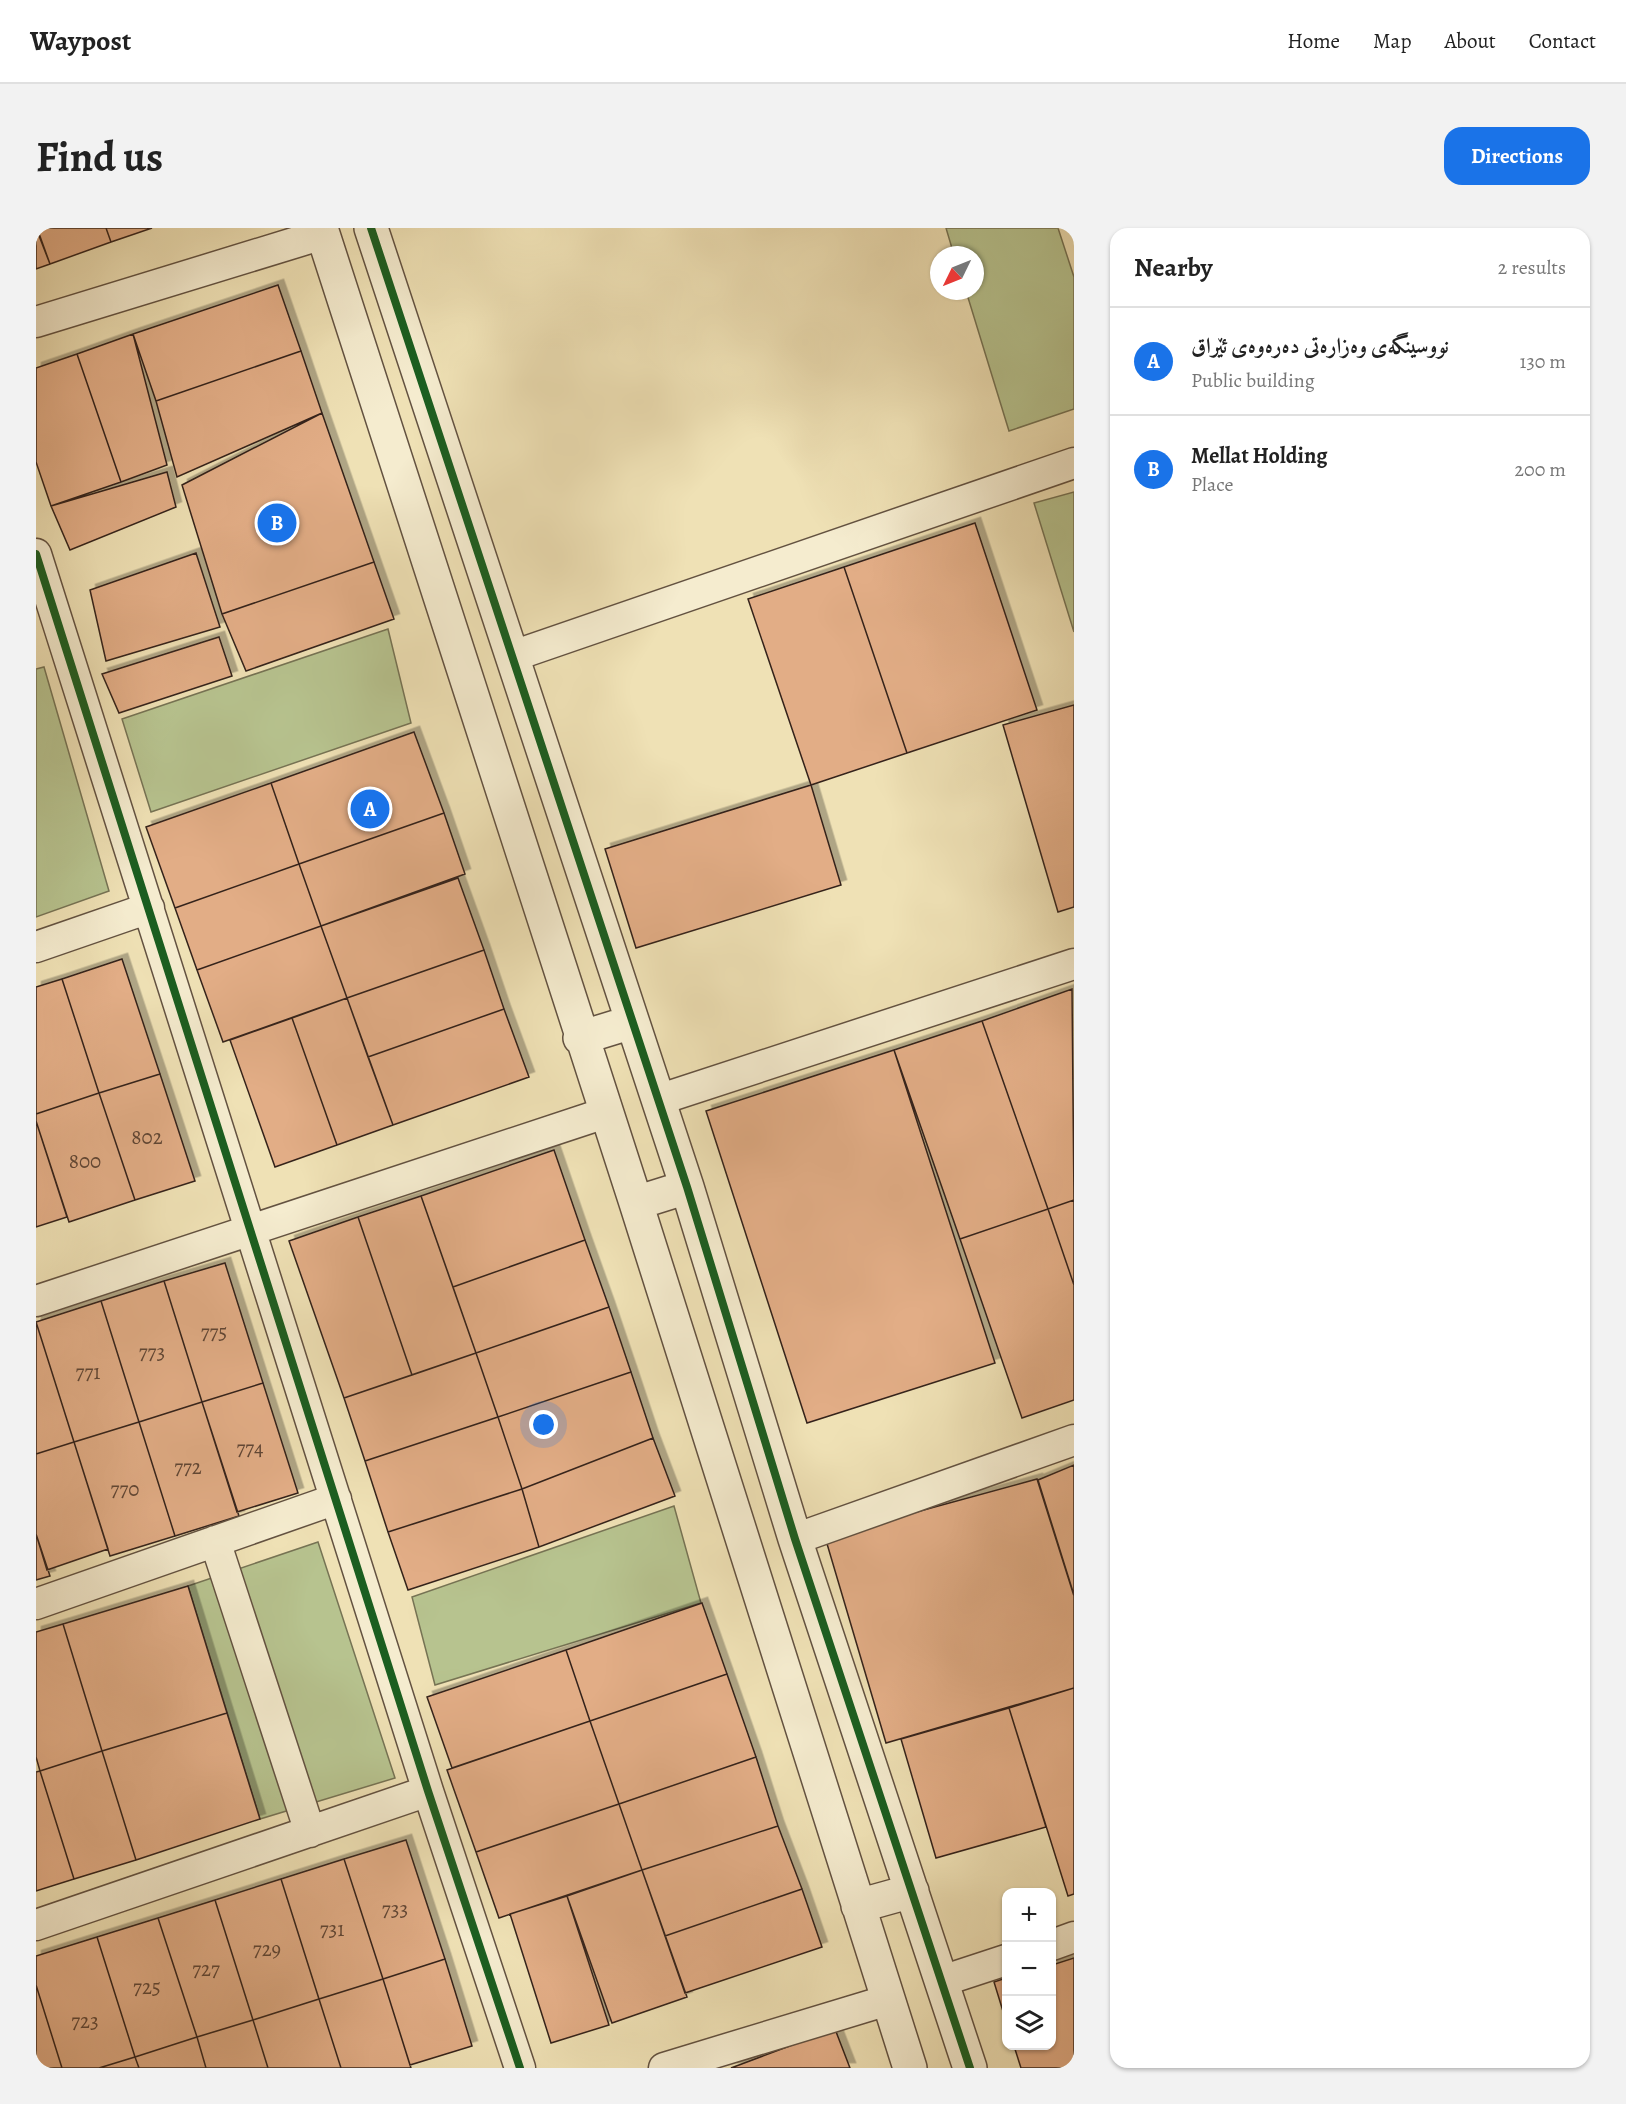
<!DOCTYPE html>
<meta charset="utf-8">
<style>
body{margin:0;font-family:Alegreya,Amiri,serif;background:#f2f2f2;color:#222}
.controls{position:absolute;right:18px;bottom:18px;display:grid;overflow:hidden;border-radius:12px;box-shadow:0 2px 4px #0004}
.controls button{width:54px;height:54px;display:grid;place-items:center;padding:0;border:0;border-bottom:2px solid #e0e0e0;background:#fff;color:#222;font:30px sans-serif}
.compass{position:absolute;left:894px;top:18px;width:54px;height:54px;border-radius:50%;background:#fff;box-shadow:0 2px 4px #0004;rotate:227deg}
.you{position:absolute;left:508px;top:1197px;width:21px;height:21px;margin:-15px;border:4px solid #fff;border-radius:50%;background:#1a73e8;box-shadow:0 0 0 9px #1a73e833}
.badge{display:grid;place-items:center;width:39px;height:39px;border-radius:50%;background:#1a73e8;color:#fff;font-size:20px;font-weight:700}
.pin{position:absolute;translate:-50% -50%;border:3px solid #fff;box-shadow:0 2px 6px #0006}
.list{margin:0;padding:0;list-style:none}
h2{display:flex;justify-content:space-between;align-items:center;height:78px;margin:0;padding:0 24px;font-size:26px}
h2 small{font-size:20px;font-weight:400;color:#767676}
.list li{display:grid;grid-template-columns:39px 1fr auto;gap:18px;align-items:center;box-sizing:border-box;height:108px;padding:0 24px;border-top:2px solid #e0e0e0}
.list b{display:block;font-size:22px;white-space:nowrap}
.list p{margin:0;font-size:20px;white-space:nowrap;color:#767676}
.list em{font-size:20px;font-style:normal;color:#767676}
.icon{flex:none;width:33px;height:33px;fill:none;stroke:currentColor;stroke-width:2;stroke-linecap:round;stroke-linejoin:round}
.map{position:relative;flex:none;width:1038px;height:1840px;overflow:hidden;border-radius:18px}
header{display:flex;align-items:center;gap:36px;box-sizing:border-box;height:84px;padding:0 30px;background:#fff;border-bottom:2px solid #e0e0e0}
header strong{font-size:28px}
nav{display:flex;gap:33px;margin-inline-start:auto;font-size:21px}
.intro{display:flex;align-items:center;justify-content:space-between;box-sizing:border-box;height:144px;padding:0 36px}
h1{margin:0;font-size:42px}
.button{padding:15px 27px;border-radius:18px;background:#1a73e8;color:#fff;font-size:21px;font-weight:700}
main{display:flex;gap:36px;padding:0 36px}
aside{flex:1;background:#fff;border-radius:18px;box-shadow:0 2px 4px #0004}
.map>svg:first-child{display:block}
</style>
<header>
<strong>Waypost</strong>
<nav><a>Home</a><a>Map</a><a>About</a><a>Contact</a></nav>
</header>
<div class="intro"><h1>Find us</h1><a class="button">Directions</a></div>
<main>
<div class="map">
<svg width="1038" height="1840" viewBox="0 0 1038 1840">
<defs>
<filter id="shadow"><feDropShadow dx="5.5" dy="-5.5" stdDeviation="0" flood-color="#0004"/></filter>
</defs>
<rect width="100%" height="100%" fill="#efe1b5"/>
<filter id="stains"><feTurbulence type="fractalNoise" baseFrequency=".00333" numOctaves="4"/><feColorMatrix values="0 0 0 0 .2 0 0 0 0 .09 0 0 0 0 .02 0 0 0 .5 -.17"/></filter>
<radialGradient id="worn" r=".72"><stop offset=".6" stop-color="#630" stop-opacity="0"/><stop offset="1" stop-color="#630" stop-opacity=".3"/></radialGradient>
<path fill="#b7c38f" stroke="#767354" stroke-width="1.5" d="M 910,0 L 1022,0 L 1038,49 L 1038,181 L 973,203 L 930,63 L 939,63 L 939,27 L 918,27 Z
M 1038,264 L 1038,404 L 998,275 Z
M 352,401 L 375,495 L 115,584 L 86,491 Z
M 8,439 L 73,663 L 0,689 L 0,441 Z
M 638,1278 L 665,1375 L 399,1457 L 376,1369 Z
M 282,1314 L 359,1550 L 224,1591 L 152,1358 Z"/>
<path fill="#e2ad86" stroke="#34231a" stroke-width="1.5" filter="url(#shadow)" d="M 0,0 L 14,36 L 0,41 Z
M 1,0 L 70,0 L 75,14 L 14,36 Z
M 70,0 L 116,0 L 75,14 Z
M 242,57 L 265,123 L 120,173 L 97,106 Z
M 97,106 L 131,237 L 85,254 L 41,126 Z
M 265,123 L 286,185 L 141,249 L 120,173 Z
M 41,126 L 85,254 L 15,278 L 0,234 L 0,140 Z
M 286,185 L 338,334 L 186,386 L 146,257 Z
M 131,244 L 140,279 L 34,322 L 15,278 Z
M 939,295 L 1001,482 L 871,525 L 808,339 Z
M 160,325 L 184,399 L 70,433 L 54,362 Z
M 338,334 L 358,391 L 210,443 L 186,386 Z
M 808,339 L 871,525 L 775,557 L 712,371 Z
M 183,409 L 196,448 L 83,485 L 66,446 Z
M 1038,477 L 1038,679 L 1022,684 L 967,497 Z
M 378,504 L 408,585 L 263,636 L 235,555 Z
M 235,555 L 263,636 L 139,680 L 110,599 Z
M 775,557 L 805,657 L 600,720 L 569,621 Z
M 408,585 L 429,646 L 285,698 L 263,636 Z
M 263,636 L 285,698 L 161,742 L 139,680 Z
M 422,650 L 448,722 L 311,770 L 285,698 Z
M 285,698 L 311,770 L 187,814 L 161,742 Z
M 448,722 L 468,781 L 332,829 L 311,770 Z
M 86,731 L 124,846 L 63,865 L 26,751 Z
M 26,751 L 63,865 L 0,886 L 0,759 Z
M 1036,761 L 1038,972 L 1012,981 L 946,793 Z
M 311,770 L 357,897 L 301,917 L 256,790 Z
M 468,781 L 493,849 L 357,897 L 332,829 Z
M 256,790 L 301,917 L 239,939 L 194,812 Z
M 946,793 L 1012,981 L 924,1011 L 858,822 Z
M 858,822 L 959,1135 L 771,1195 L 670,883 Z
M 124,846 L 159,953 L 99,972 L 63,865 Z
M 63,865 L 99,972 L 33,994 L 0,893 L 0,886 Z
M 0,893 L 31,989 L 0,999 Z
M 518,922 L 549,1012 L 417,1059 L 385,968 Z
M 385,968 L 440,1125 L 376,1147 L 322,989 Z
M 1038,972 L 1038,1057 L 1012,981 Z
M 1012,981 L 1038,1057 L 1038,1172 L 986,1190 L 924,1011 Z
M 322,989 L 376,1147 L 308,1170 L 253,1013 Z
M 549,1012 L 573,1079 L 440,1125 L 417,1059 Z
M 189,1035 L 227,1155 L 166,1174 L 128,1053 Z
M 128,1053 L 166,1174 L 103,1194 L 65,1073 Z
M 65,1073 L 103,1194 L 38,1214 L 0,1094 Z
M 573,1079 L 595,1144 L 462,1189 L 440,1125 Z
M 0,1094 L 38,1214 L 0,1226 Z
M 440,1125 L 462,1189 L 329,1233 L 308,1170 Z
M 595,1144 L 617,1210 L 486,1261 L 462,1189 Z
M 227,1155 L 262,1265 L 201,1284 L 166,1174 Z
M 166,1174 L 203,1288 L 139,1308 L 103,1194 Z
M 462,1189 L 486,1261 L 352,1304 L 329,1233 Z
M 103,1194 L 139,1308 L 74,1328 L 38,1214 Z
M 617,1210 L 639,1268 L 503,1319 L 486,1261 Z
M 38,1214 L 72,1321 L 11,1342 L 0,1306 L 0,1226 Z
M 1038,1237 L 1038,1367 L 1002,1252 Z
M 1001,1251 L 1038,1368 L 1038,1460 L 850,1515 L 789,1309 Z
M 486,1261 L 503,1319 L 372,1362 L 352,1304 Z
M 0,1306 L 14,1348 L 0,1352 Z
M 152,1358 L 191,1485 L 66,1523 L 27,1396 Z
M 666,1375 L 691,1446 L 554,1493 L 530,1422 Z
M 27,1396 L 66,1523 L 4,1543 L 0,1529 L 0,1404 Z
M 530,1422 L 554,1493 L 416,1540 L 391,1469 Z
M 691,1446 L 720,1529 L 583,1576 L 554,1493 Z
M 1038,1460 L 1038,1666 L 1032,1668 L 973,1480 Z
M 973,1480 L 1010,1599 L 900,1630 L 865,1511 Z
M 191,1485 L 224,1591 L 100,1632 L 66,1523 Z
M 554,1493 L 583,1576 L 440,1624 L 411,1542 Z
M 66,1523 L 100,1632 L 38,1651 L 4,1543 Z
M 720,1529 L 742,1598 L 606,1642 L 583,1576 Z
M 4,1543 L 38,1651 L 0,1663 L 0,1544 Z
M 583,1576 L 606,1642 L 463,1690 L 440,1624 Z
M 742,1598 L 766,1661 L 629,1708 L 606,1642 Z
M 370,1612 L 409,1731 L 347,1751 L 308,1631 Z
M 308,1631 L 347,1751 L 283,1771 L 245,1651 Z
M 606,1642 L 651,1769 L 576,1795 L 531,1668 Z
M 245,1651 L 283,1771 L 217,1792 L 179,1672 Z
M 766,1661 L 786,1719 L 649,1765 L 629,1708 Z
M 531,1668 L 573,1797 L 515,1815 L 474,1686 Z
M 179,1672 L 217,1792 L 161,1809 L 122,1690 Z
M 122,1690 L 161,1809 L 99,1829 L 61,1709 Z
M 61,1709 L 99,1829 L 63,1840 L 26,1840 L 0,1757 L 0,1728 Z
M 1038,1730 L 1038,1840 L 985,1840 L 978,1818 L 1016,1818 L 1016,1737 Z
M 409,1731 L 436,1818 L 374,1837 L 347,1751 Z
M 970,1750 L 970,1793 L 958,1754 Z
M 347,1751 L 375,1840 L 305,1840 L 283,1771 Z
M 0,1757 L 26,1840 L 0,1840 Z
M 283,1771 L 305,1840 L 232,1840 L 217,1792 Z
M 217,1792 L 232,1840 L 170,1840 L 161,1809 Z
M 799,1801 L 814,1840 L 695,1840 Z
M 161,1809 L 170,1840 L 103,1840 L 99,1829 Z
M 99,1829 L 103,1840 L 63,1840 Z"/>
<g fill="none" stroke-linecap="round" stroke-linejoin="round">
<g stroke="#635241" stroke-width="33">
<path id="minor" d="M 0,94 L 287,6
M 0,326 L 392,1563 L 484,1840
M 477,428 L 1038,235
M 0,719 L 113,680
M 622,872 L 1038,736
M 0,1073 L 569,885
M 759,1311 L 1038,1212
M 179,1313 L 274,1604
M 0,1376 L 300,1271
M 0,1697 L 392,1563
M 1016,1717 L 1038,1709
M 906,1753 L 970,1732
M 628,1840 L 852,1772"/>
</g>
<g stroke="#635241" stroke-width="36">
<path id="tertiary" d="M 285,0 L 600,975 L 874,1840
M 335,0 L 651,959 L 759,1311 L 934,1840
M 544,810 L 596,794
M 600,975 L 651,959
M 822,1678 L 876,1663"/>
</g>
<use href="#minor" stroke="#f5eccf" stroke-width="30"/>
<use href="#tertiary" stroke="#f5eccf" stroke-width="33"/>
<g stroke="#f5eccf" stroke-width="11">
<path id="cycleway" d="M 335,0 L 651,959 L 759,1311 L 934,1840
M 0,326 L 392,1563 L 484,1840"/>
</g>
<use href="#cycleway" stroke="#1b5e20" stroke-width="8"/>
</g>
<g text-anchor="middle" stroke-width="5" stroke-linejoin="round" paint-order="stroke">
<g font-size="21" fill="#604635">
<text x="111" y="916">802</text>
<text x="49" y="940">800</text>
<text x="178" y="1111">775</text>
<text x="116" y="1131">773</text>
<text x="52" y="1151">771</text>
<text x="214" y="1227">774</text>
<text x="152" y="1246">772</text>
<text x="89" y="1268">770</text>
<text x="359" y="1688">733</text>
<text x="296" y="1708">731</text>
<text x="231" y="1728">729</text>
<text x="170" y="1748">727</text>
<text x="111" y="1766">725</text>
<text x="49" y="1800">723</text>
</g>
</g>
<rect width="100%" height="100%" filter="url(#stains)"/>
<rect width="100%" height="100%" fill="url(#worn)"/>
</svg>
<div class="controls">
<button>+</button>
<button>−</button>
<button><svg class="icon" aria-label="layers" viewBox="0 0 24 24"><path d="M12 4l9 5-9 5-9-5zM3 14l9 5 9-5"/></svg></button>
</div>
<svg class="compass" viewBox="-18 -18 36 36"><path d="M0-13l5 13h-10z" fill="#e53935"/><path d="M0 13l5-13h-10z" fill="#767676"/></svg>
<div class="you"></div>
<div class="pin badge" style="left:334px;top:581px">A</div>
<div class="pin badge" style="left:241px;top:295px">B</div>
</div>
<aside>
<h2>Nearby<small>2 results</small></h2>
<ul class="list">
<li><span class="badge">A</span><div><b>نووسینگەی وەزارەتی دەرەوەی ئێراق</b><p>Public building</p></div><em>130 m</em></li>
<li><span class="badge">B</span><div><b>Mellat Holding</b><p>Place</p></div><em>200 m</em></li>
</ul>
</aside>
</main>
